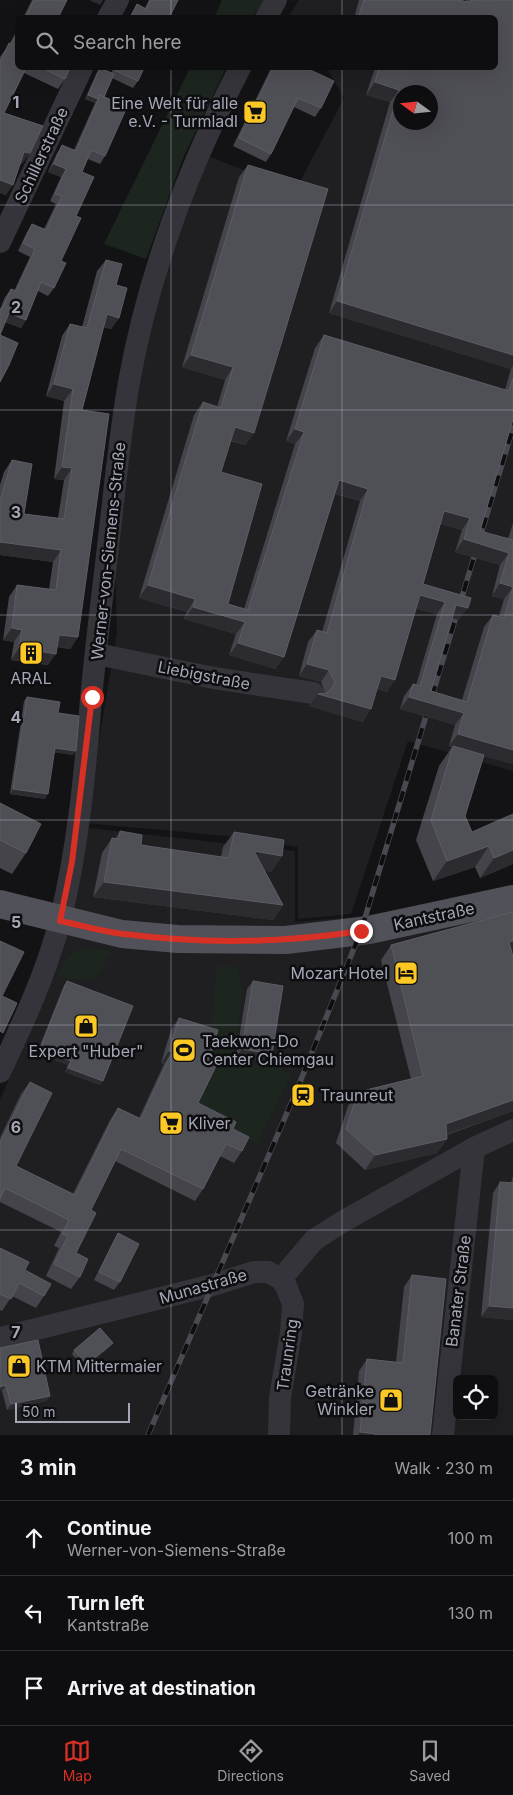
<!DOCTYPE html>
<meta charset="utf-8">
<style>
body{margin:0;font-family:Inter,sans-serif;background:#1c1c1e;color:#f1f3f6}
.controls{position:absolute;right:15px;bottom:15px;display:grid;overflow:hidden;border-radius:8px;box-shadow:0 5px 20px #0002}
.controls button{width:45px;height:45px;display:grid;place-items:center;padding:0;border:0;border-bottom:1px solid #2e2e30;background:#0e0e10;color:#f1f3f6;font:25px sans-serif}
.compass{position:absolute;left:393px;top:85px;width:45px;height:45px;border-radius:50%;background:#0e0e10;box-shadow:0 5px 20px #0002;rotate:285deg}
.scale{position:absolute;left:15px;bottom:12px;width:115px;box-sizing:border-box;padding-left:5px;border:2px solid #a4a8b6;border-top:0;font-size:14px;line-height:18px;white-space:nowrap;color:#a4a8b6;-webkit-text-stroke:4px #0e0e10;paint-order:stroke}
.stop{position:absolute;width:15px;height:15px;margin:-11px;border:4px solid #d93025;border-radius:50%;background:#fff}
.stop.end{background:#d93025;border-color:#fff;box-shadow:0 1px 5px #0008}
.list{margin:0;padding:0;list-style:none}
h2{display:flex;justify-content:space-between;align-items:center;height:65px;margin:0;padding:0 20px;font-size:21px}
h2 small{font-size:16px;font-weight:400;color:#9b9c9f}
.list li{display:grid;grid-template-columns:32px 1fr auto;gap:15px;align-items:center;box-sizing:border-box;height:75px;padding:0 20px;border-top:1px solid #2e2e30}
.list b{display:block;font-size:19px;white-space:nowrap}
.list p{margin:0;font-size:16px;white-space:nowrap;color:#9b9c9f}
.list em{font-size:16px;font-style:normal;color:#9b9c9f}
.icon{flex:none;width:28px;height:28px;fill:none;stroke:currentColor;stroke-width:2;stroke-linecap:round;stroke-linejoin:round}
.map{position:relative;flex:none;width:513px;height:1435px;overflow:hidden}
.search{position:absolute;background:#0e0e10;box-shadow:0 5px 20px #0002;left:15px;right:15px;top:15px;height:55px;display:flex;align-items:center;gap:12px;box-sizing:border-box;padding:0 18px;border-radius:8px;color:#9b9c9f;font-size:19px}
.sheet{height:290px;background:#0e0e10}
nav{display:flex;justify-content:space-around;align-items:center;box-sizing:border-box;height:70px;border-top:1px solid #2e2e30;background:#0e0e10;font-size:14px;color:#9b9c9f}
nav a{display:grid;justify-items:center;gap:2px}
nav .on{color:#d93025}
.map>svg:first-child{display:block}
</style>
<div class="map">
<svg width="513" height="1435" viewBox="0 0 513 1435">
<rect width="100%" height="100%" fill="#131315"/>
<path fill="#1f1f22" fill-rule="evenodd" d="M 299,0 L 513,0 L 513,771 L 408,741 L 351,914 L 298,919 L 298,847 L 227,836 L 85,823 L 117,633 L 115,557 L 128,427 L 167,262 L 206,155 L 295,191 L 344,98 L 327,68 L 496,68 L 496,18 L 288,17 ZM 400,92 L 430,92 L 430,122 L 400,122 Z
M 89,828 L 295,851 L 295,922 L 354,917 L 513,891 L 513,1435 L 0,1435 L 0,1100 L 61,957 L 77,896 ZM 457,1379 L 494,1379 L 494,1416 L 457,1416 Z"/>
<path fill="#1d251f" d="M 222,0 L 264,0 L 253,17 L 214,18 Z
M 190,68 L 226,68 L 183,158 L 146,259 L 104,244 Z
M 85,947 L 112,951 L 94,981 L 58,977 C 64,961 69,954 85,947 Z
M 217,966 L 237,967 L 244,991 L 233,1058 L 268,1065 L 270,1055 L 281,1057 L 282,1070 L 292,1074 L 257,1144 L 192,1115 L 206,1075 Z"/>
<g fill="none" stroke-linecap="round" stroke-linejoin="round">
<path stroke="#34343a" stroke-width="22" d="M 108,18 L 118,0
M 266,18 L 276,0
M 0,242 L 82,68
M 97,654 L 214,678 L 313,693
M 0,1072 C 23,1023 46,974 60,921 C 78,849 85,773 91,699 C 96,645 103,591 109,538 C 115,486 120,433 129,382 C 149,272 189,166 240,68
M 281,1279 L 314,1240 L 342,1222 L 474,1148 L 513,1130
M 0,1338 L 213,1285 L 254,1272 L 268,1272 L 281,1279 L 286,1286 L 293,1304 L 291,1333 L 280,1397 L 279,1435
M 443,1435 L 474,1148"/>
<path stroke="#505159" stroke-width="28" d="M 0,904 L 122,934 L 178,939 L 286,940 L 369,930 L 513,899"/>
<g stroke="#494a51" stroke-width="5.5">
<path id="rail" d="M 148,1435 L 296,1092 L 361,931 L 513,428"/>
</g>
<use href="#rail" stroke="#0e0e10" stroke-width="4" stroke-dasharray="11" stroke-linecap="butt"/>
</g>
<path fill="#44444a" fill-rule="evenodd" d="M 32,0 L 67,0 L 58,18 L 23,18 Z
M 149,0 L 177,0 L 169,18 L 129,18 L 137,4 L 145,8 Z
M 359,0 L 460,0 L 466,2 L 466,0 L 513,0 L 513,419 L 480,531 L 508,539 L 513,523 L 513,764 L 484,756 L 465,816 L 472,832 L 513,864 L 480,878 L 475,867 L 433,881 L 416,840 L 439,766 L 452,747 L 449,746 L 455,725 L 400,709 L 404,696 L 413,684 L 416,685 L 437,614 L 416,609 L 387,692 L 377,689 L 363,722 L 309,706 L 325,693 L 321,682 L 299,676 L 308,642 L 317,630 L 322,632 L 360,501 L 335,494 L 284,657 L 275,669 L 229,655 L 236,634 L 184,619 L 187,612 L 139,598 L 194,415 L 203,402 L 217,407 L 225,380 L 182,367 L 239,177 L 248,165 L 246,445 L 230,441 L 221,472 L 228,604 L 244,609 L 295,444 L 286,441 L 315,348 L 324,335 L 505,390 L 511,369 L 329,313 L 390,102 L 366,95 L 375,68 L 496,68 L 496,18 L 354,18 ZM 440,524 L 462,530 L 455,552 L 500,565 L 492,596 L 504,599 L 499,616 L 493,615 L 484,627 L 462,700 L 431,691 L 453,619 L 459,620 L 471,598 L 423,584 Z
M 18,28 L 18,68 L 70,68 L 65,79 L 58,89 L 24,73 L 4,113 L 22,164 L 21,163 L 6,195 L 0,193 L 0,57 L 10,43 Z
M 100,68 L 111,73 L 114,68 L 144,68 L 138,81 L 133,88 L 112,78 L 104,97 L 105,156 L 100,164 L 88,159 L 82,172 L 76,216 L 61,261 L 54,288 L 48,296 L 38,291 L 26,320 L 21,328 L 5,322 L 0,309 L 5,297 L 11,289 L 14,291 L 30,257 L 18,251 L 27,232 L 32,224 L 44,229 L 56,204 L 50,201 L 61,177 L 48,172 L 57,153 L 62,145 L 74,150 L 95,103 L 85,99 L 97,72 Z
M 271,68 L 306,68 L 321,108 L 315,117 L 294,107 L 271,154 L 266,162 L 233,146 Z
M 106,260 L 116,285 L 119,318 L 111,329 L 103,327 L 82,410 L 78,637 L 70,649 L 57,647 L 48,665 L 11,660 L 14,642 L 3,640 L 9,597 L 17,585 L 49,589 L 53,562 L 0,555 L 0,485 L 4,472 L 12,460 L 24,514 L 58,518 L 64,480 L 54,479 L 64,401 L 46,396 L 62,336 L 70,324 L 82,327 L 97,271 Z
M 27,697 L 58,713 L 76,751 L 73,755 L 54,752 L 45,799 L 10,794 L 24,701 Z
M 0,803 L 26,853 L 12,874 L 0,868 Z
M 120,831 L 141,845 L 221,857 L 223,847 L 234,832 L 282,856 L 271,872 L 264,870 L 283,905 L 273,920 L 93,897 L 102,853 L 112,838 L 115,839 Z
M 513,912 L 513,953 L 512,953 L 513,957 L 513,1111 L 447,1135 L 447,1139 L 437,1153 L 365,1170 L 336,1143 L 348,1106 L 358,1092 L 411,1079 L 381,960 L 391,945 Z
M 67,981 L 100,1085 L 65,1072 L 68,1065 L 37,1053 L 64,985 Z
M 253,981 L 266,1062 L 236,1057 L 247,989 Z
M 179,1018 L 208,1063 L 198,1103 L 233,1129 L 242,1151 L 234,1163 L 220,1156 L 203,1189 L 195,1201 L 115,1161 L 91,1210 L 76,1253 L 80,1277 L 71,1289 L 46,1276 L 59,1248 L 54,1246 L 61,1232 L 0,1202 L 0,1138 L 21,1094 L 30,1082 L 16,1166 L 73,1194 L 110,1120 L 118,1108 L 139,1118 L 164,1064 L 161,1063 L 171,1030 Z
M 513,1176 L 513,1320 L 481,1317 L 493,1193 L 500,1182 L 511,1183 Z
M 118,1233 L 120,1282 L 114,1290 L 94,1280 L 113,1242 Z
M 0,1248 L 25,1270 L 44,1296 L 36,1308 L 12,1296 L 2,1311 L 0,1310 Z
M 412,1275 L 430,1435 L 353,1435 L 359,1371 L 367,1359 L 396,1362 L 404,1287 Z
M 110,1347 L 84,1368 L 72,1354 L 74,1350 Z
M 0,1348 L 50,1396 L 46,1401 L 7,1410 L 2,1391 L 0,1391 Z"/>
<path fill="#2c2c30" d="M 89,0 L 102,0 L 103,1 L 100,5 Z
M 375,82 L 399,90 L 390,102 L 366,95 Z
M 88,95 L 98,99 L 95,103 L 85,99 Z
M 24,152 L 30,153 L 22,164 L 17,162 Z
M 54,164 L 66,169 L 61,177 L 48,172 Z
M 0,180 L 13,185 L 6,195 L 0,193 Z
M 337,301 L 513,355 L 513,366 L 511,369 L 329,313 Z
M 9,313 L 26,320 L 21,328 L 3,321 Z
M 107,314 L 119,318 L 111,329 L 99,326 Z
M 191,355 L 233,367 L 225,380 L 182,367 Z
M 54,384 L 73,389 L 64,401 L 46,396 Z
M 235,427 L 254,433 L 246,445 L 226,439 Z
M 295,429 L 304,432 L 295,444 L 286,441 Z
M 62,467 L 72,468 L 64,480 L 54,479 Z
M 339,480 L 368,489 L 360,501 L 330,492 Z
M 444,511 L 470,518 L 462,530 L 436,523 Z
M 464,539 L 509,553 L 500,565 L 455,552 Z
M 0,542 L 61,550 L 53,562 L 0,555 Z
M 500,583 L 513,587 L 504,599 L 492,596 Z
M 148,585 L 195,599 L 187,612 L 139,598 Z
M 420,595 L 445,602 L 437,614 L 411,608 Z
M 456,605 L 468,608 L 459,620 L 448,617 Z
M 193,607 L 245,622 L 236,634 L 184,619 Z
M 12,628 L 22,630 L 14,642 L 3,640 Z
M 59,635 L 78,637 L 70,649 L 50,646 Z
M 238,643 L 284,657 L 275,669 L 229,655 Z
M 19,648 L 56,654 L 48,665 L 11,660 Z
M 307,664 L 329,670 L 321,682 L 299,676 Z
M 381,676 L 395,680 L 387,692 L 373,688 Z
M 318,694 L 371,709 L 363,722 L 309,706 Z
M 409,697 L 464,713 L 455,725 L 400,709 Z
M 458,734 L 513,750 L 513,764 L 449,746 Z
M 55,748 L 76,751 L 73,755 L 52,752 Z
M 13,789 L 48,794 L 45,799 L 10,794 Z
M 489,846 L 475,867 L 433,881 L 447,861 Z
M 513,850 L 513,864 L 480,878 L 494,858 Z
M 254,851 L 282,856 L 271,872 L 243,867 Z
M 104,882 L 283,905 L 273,920 L 93,897 Z
M 513,941 L 513,953 L 499,956 L 509,942 Z
M 40,1049 L 71,1061 L 68,1065 L 37,1053 Z
M 242,1049 L 272,1054 L 266,1062 L 236,1057 Z
M 169,1051 L 172,1052 L 164,1064 L 161,1063 Z
M 68,1068 L 103,1081 L 100,1085 L 65,1072 Z
M 513,1100 L 513,1111 L 436,1138 L 446,1124 Z
M 447,1139 L 437,1153 L 365,1170 L 375,1155 Z
M 489,1306 L 513,1308 L 513,1320 L 481,1317 Z
M 113,1343 L 110,1347 L 84,1368 L 87,1364 Z
M 6,1385 L 2,1391 L 0,1391 L 0,1387 Z
M 50,1396 L 46,1401 L 7,1410 L 11,1404 Z
M 360,1432 L 375,1434 L 374,1435 L 358,1435 Z"/>
<path fill="#4f4f56" stroke="#5c5d65" fill-rule="evenodd" d="M 34,0 L 67,0 L 58,18 L 25,18 Z
M 150,0 L 178,0 L 169,18 L 130,18 L 137,4 L 146,9 Z
M 364,0 L 460,0 L 470,3 L 471,0 L 513,0 L 513,355 L 337,301 L 399,90 L 375,82 L 379,68 L 496,68 L 496,18 L 358,18 ZM 400,92 L 430,92 L 430,122 L 400,122 Z
M 18,32 L 18,68 L 26,68 L 4,113 L 43,126 L 30,153 L 24,152 L 13,185 L 0,180 L 0,62 L 9,43 L 11,44 Z
M 42,68 L 70,68 L 65,79 Z
M 100,68 L 114,74 L 104,97 L 100,95 L 98,99 L 88,95 Z
M 115,68 L 144,68 L 138,81 L 114,70 Z
M 273,68 L 306,68 L 334,81 L 321,108 L 298,98 L 271,154 L 239,138 Z
M 100,95 L 127,107 L 105,156 L 91,150 L 82,172 L 94,177 L 76,216 L 81,218 L 61,261 L 66,263 L 54,288 L 41,282 L 26,320 L 9,313 L 0,335 L 0,309 L 2,309 L 11,289 L 16,291 L 35,249 L 23,243 L 32,224 L 46,230 L 62,196 L 55,194 L 66,169 L 54,164 L 62,145 L 76,151 Z
M 248,165 L 328,189 L 254,433 L 235,427 L 221,472 L 262,484 L 228,604 L 248,610 L 304,432 L 295,429 L 324,335 L 509,391 L 513,378 L 513,419 L 480,531 L 513,540 L 513,750 L 458,734 L 464,713 L 409,697 L 413,684 L 420,686 L 445,602 L 420,595 L 395,680 L 381,676 L 371,709 L 318,694 L 327,693 L 332,688 L 335,682 L 329,670 L 307,664 L 317,630 L 327,633 L 368,489 L 339,480 L 284,657 L 238,643 L 245,622 L 193,607 L 195,599 L 148,585 L 203,402 L 221,408 L 233,367 L 191,355 ZM 444,511 L 470,518 L 464,539 L 509,553 L 500,583 L 513,587 L 504,618 L 493,615 L 467,702 L 431,691 L 456,605 L 468,608 L 471,598 L 423,584 Z
M 106,260 L 122,264 L 116,285 L 127,288 L 119,318 L 107,314 L 82,410 L 109,414 L 78,637 L 59,635 L 56,654 L 19,648 L 22,630 L 12,628 L 17,585 L 56,590 L 61,550 L 0,542 L 0,501 L 12,460 L 32,464 L 24,514 L 64,519 L 72,468 L 62,467 L 73,389 L 54,384 L 70,324 L 87,328 Z
M 0,335 L 18,343 L 9,365 L 0,382 Z
M 27,697 L 60,702 L 58,713 L 79,716 L 76,751 L 55,748 L 48,794 L 13,789 Z
M 453,746 L 484,755 L 465,816 L 472,832 L 513,814 L 513,850 L 494,858 L 489,846 L 447,861 L 431,820 Z
M 0,803 L 41,824 L 26,853 L 0,840 Z
M 120,831 L 142,835 L 141,845 L 229,858 L 234,832 L 284,840 L 282,856 L 254,851 L 283,905 L 104,882 L 112,838 L 119,839 Z
M 513,912 L 513,941 L 509,942 L 513,957 L 513,1100 L 446,1124 L 447,1139 L 375,1155 L 346,1129 L 358,1092 L 423,1076 L 391,945 Z
M 0,941 L 24,952 L 2,996 L 17,1003 L 3,1033 L 0,1031 Z
M 67,981 L 133,1006 L 103,1081 L 68,1068 L 71,1061 L 40,1049 Z
M 253,981 L 283,986 L 272,1054 L 242,1049 Z
M 179,1018 L 218,1030 L 208,1063 L 216,1066 L 198,1103 L 236,1122 L 233,1129 L 249,1137 L 242,1151 L 226,1144 L 203,1189 L 121,1149 L 91,1210 L 96,1213 L 76,1253 L 88,1259 L 80,1277 L 54,1264 L 68,1236 L 62,1234 L 69,1220 L 5,1188 L 0,1199 L 0,1143 L 30,1082 L 52,1093 L 16,1166 L 75,1195 L 118,1108 L 141,1119 L 172,1052 L 169,1051 Z
M 500,1182 L 513,1183 L 513,1308 L 489,1306 Z
M 118,1233 L 139,1244 L 120,1282 L 99,1272 Z
M 0,1248 L 29,1262 L 25,1270 L 51,1284 L 44,1296 L 19,1283 L 11,1299 L 0,1294 Z
M 412,1275 L 446,1279 L 430,1435 L 375,1435 L 375,1434 L 360,1432 L 367,1359 L 403,1363 Z
M 100,1328 L 113,1343 L 87,1364 L 74,1350 Z
M 38,1340 L 50,1396 L 11,1404 L 6,1385 L 0,1387 L 0,1361 L 1,1361 L 0,1355 L 0,1348 Z"/>
<g fill="none" stroke-linecap="round" stroke-linejoin="round">
<path stroke="#d93025" stroke-width="6" d="M 92,697 L 72,862 L 60,921 C 81,925 102,932 124,934 C 202,944 283,943 361,931"/>
</g>
<path fill="none" stroke="#a4a8b6" stroke-width="1" stroke-opacity="0.55" d="M 171,0 L 171,18M 342,0 L 342,18M 171,68 L 171,1435M 342,68 L 342,1435M 0,205 L 513,205M 0,410 L 513,410M 0,615 L 513,615M 0,820 L 513,820M 0,1025 L 513,1025M 0,1230 L 513,1230"/>
<defs>
<g id="supermarket-square" transform="scale(1.25)"><rect x="-9" y="-9" width="18" height="18" rx="4" fill="#fbc825" stroke="#0e0e10"/><path d="M-6-5.5h2.5l.6 2H6L4.5 2H-2.5L-4.4-4H-6ZM-1.5 3.2a1.3 1.3 0 1 0 .1 0ZM3 3.2a1.3 1.3 0 1 0 .1 0Z" fill="#111"/></g>
<g id="building-square" transform="scale(1.25)"><rect x="-9" y="-9" width="18" height="18" rx="4" fill="#fbc825" stroke="#0e0e10"/><path d="M-4-6H4V6H1V3H-1V6H-4ZM-2.5-4.3h1.7v1.8h-1.7ZM.8-4.3h1.7v1.8H.8ZM-2.5-1h1.7V.8h-1.7ZM.8-1h1.7V.8H.8Z" fill="#111"/></g>
<g id="hotel-square" transform="scale(1.25)"><rect x="-9" y="-9" width="18" height="18" rx="4" fill="#fbc825" stroke="#0e0e10"/><path d="M-6-4.5h1.5V1H6V5H4.5V3h-9V5H-6ZM-4 0a1.8 1.8 0 1 1 3.6 0ZM.5 0V-2.5h3Q6-2.5 6 0Z" fill="#111"/></g>
<g id="shop-square" transform="scale(1.25)"><rect x="-9" y="-9" width="18" height="18" rx="4" fill="#fbc825" stroke="#0e0e10"/><path d="M-5-2.5h2.3a2.7 3.5 0 0 1 5.4 0H5L5.5 6h-11ZM-1.5-2.5h3a1.5 2.3 0 0 0-3 0Z" fill="#111"/></g>
<g id="stadium-square" transform="scale(1.25)"><rect x="-9" y="-9" width="18" height="18" rx="4" fill="#fbc825" stroke="#0e0e10"/><path d="M0-5a6.5 5 0 1 0 0 10a6.5 5 0 1 0 0-10ZM-3.5-1.8h7v3.6h-7Z" fill="#111"/></g>
<g id="station-square" transform="scale(1.25)"><rect x="-9" y="-9" width="18" height="18" rx="4" fill="#fbc825" stroke="#0e0e10"/><path d="M-3-6H3Q5-6 5-4V2Q5 4 3 4L4.5 6H3L1.5 4h-3L-3 6H-4.5L-3 4Q-5 4-5 2V-4Q-5-6-3-6ZM-3.5-4v3h7v-3ZM-3.5 1v1.5H-2V1ZM2 1v1.5H3.5V1Z" fill="#111"/></g>
</defs>
<g fill-rule="evenodd">
<use href="#supermarket-square" x="255" y="112"/>
<use href="#building-square" x="31" y="653"/>
<use href="#hotel-square" x="406" y="973"/>
<use href="#shop-square" x="86" y="1026"/>
<use href="#stadium-square" x="184" y="1050"/>
<use href="#station-square" x="303" y="1095"/>
<use href="#supermarket-square" x="171" y="1123"/>
<use href="#shop-square" x="19" y="1366"/>
<use href="#shop-square" x="391" y="1400"/>
</g>
<g text-anchor="middle" stroke-width="5" stroke-linejoin="round" paint-order="stroke">
<g font-size="16" fill="#a4a8b6" stroke="#0e0e10" text-anchor="start">
<text x="238" y="109" text-anchor="end">Eine Welt für alle<tspan x="238" dy="18">e.V. - Turmladl</tspan></text>
<text x="31" y="684" text-anchor="middle">ARAL</text>
<text x="388" y="979" text-anchor="end">Mozart Hotel</text>
<text x="202" y="1047">Taekwon-Do<tspan x="202" dy="18">Center Chiemgau</tspan></text>
<text x="86" y="1057" text-anchor="middle">Expert "Huber"</text>
<text x="320" y="1101">Traunreut</text>
<text x="188" y="1129">Kliver</text>
<text x="36" y="1372">KTM Mittermaier</text>
<text x="374" y="1397" text-anchor="end">Getränke<tspan x="374" dy="18">Winkler</tspan></text>
</g>
<g font-size="16" fill="#a4a8b6" stroke="#0e0e10">
<text transform="translate(41 155) rotate(-65)" y="6">Schillerstraße</text>
<text transform="translate(108 551) rotate(-84)" y="6">Werner-von-Siemens-Straße</text>
<text transform="translate(204 675) rotate(11)" y="6">Liebigstraße</text>
<text transform="translate(434 916) rotate(-12)" y="6">Kantstraße</text>
<text transform="translate(203 1286) rotate(-16)" y="6">Munastraße</text>
<text transform="translate(458 1291) rotate(-83)" y="6">Banater Straße</text>
<text transform="translate(287 1355) rotate(-82)" y="6">Traunring</text>
</g>
</g>
<g font-size="16" text-anchor="middle" font-weight="bold" fill="#a4a8b6" stroke="#0e0e10" stroke-width="5" stroke-linejoin="round" paint-order="stroke">
<text x="16" y="108">1</text>
<text x="16" y="313">2</text>
<text x="16" y="518">3</text>
<text x="16" y="723">4</text>
<text x="16" y="928">5</text>
<text x="16" y="1133">6</text>
<text x="16" y="1338">7</text>
</g>
</svg>
<div class="controls">
<button><svg class="icon" aria-label="locate" viewBox="0 0 24 24"><circle cx="12" cy="12" r="6"/><path d="M12 2v4M12 18v4M2 12h4M18 12h4"/></svg></button>
</div>
<svg class="compass" viewBox="-18 -18 36 36"><path d="M0-13l5 13h-10z" fill="#e53935"/><path d="M0 13l5-13h-10z" fill="#9b9c9f"/></svg>
<div class="scale">50 m</div>
<div class="stop" style="left:92px;top:697px"></div>
<div class="stop end" style="left:361px;top:931px"></div>
<div class="search"><svg class="icon" aria-label="search" viewBox="0 0 24 24"><circle cx="10" cy="10" r="6"/><path d="M15 15l6 6"/></svg>Search here</div>
</div>
<section class="sheet">
<h2>3 min<small>Walk · 230 m</small></h2>
<ul class="list">
<li><svg class="icon" aria-label="ahead" viewBox="0 0 24 24"><path d="M12 20V5M6 11l6-6 6 6"/></svg><div><b>Continue</b><p>Werner-von-Siemens-Straße</p></div><em>100 m</em></li>
<li><svg class="icon" aria-label="left" viewBox="0 0 24 24"><path d="M17 20v-9H6M10 6l-5 5 5 5"/></svg><div><b>Turn left</b><p>Kantstraße</p></div><em>130 m</em></li>
<li><svg class="icon" aria-label="arrive" viewBox="0 0 24 24"><path d="M6 21V4h12l-3 4 3 4H6"/></svg><div><b>Arrive at destination</b></div></li>
</ul>
</section>
<nav>
<a class="on"><svg class="icon" aria-label="map" viewBox="0 0 24 24"><path d="M3 6l6-2 6 2 6-2v14l-6 2-6-2-6 2zM9 4v14M15 6v14"/></svg>Map</a>
<a><svg class="icon" aria-label="directions" viewBox="0 0 24 24"><path d="M12 3l9 9-9 9-9-9zM9 14v-3h6M13 9l2 2-2 2"/></svg>Directions</a>
<a><svg class="icon" aria-label="saved" viewBox="0 0 24 24"><path d="M7 4h10v16l-5-4-5 4z"/></svg>Saved</a>
</nav>
